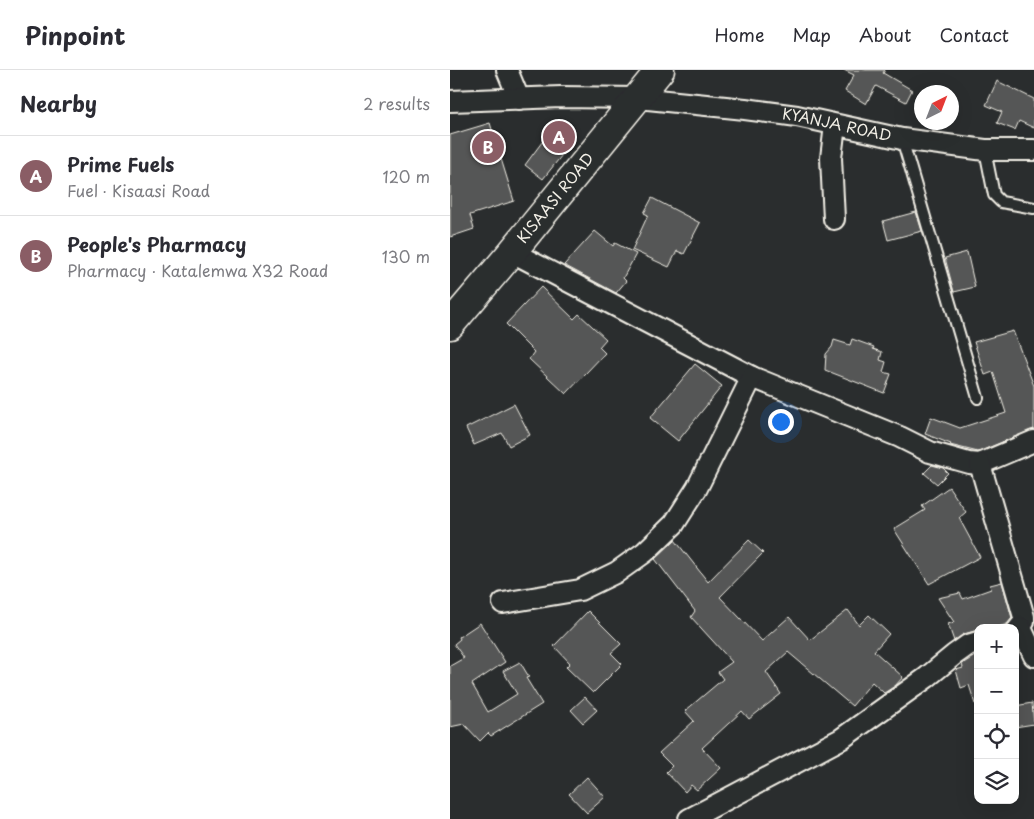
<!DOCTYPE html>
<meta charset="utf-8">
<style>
body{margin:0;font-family:"Playpen Sans",sans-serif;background:#f2f2f3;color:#2b2b33}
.controls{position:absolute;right:15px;bottom:15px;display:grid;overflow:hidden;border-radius:10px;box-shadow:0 5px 20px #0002}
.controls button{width:45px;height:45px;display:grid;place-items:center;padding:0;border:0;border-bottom:1px solid #e1e1e2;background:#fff;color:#2b2b33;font:25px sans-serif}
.compass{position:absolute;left:464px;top:15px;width:45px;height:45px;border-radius:50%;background:#fff;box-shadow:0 5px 20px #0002;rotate:42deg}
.you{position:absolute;left:330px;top:351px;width:18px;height:18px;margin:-12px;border:4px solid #fff;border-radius:50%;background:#1a73e8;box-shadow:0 0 0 8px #1a73e833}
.badge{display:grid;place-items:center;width:32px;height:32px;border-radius:50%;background:#8a5d65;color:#fff;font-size:16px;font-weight:700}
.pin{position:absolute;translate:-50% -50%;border:2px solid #fff;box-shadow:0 1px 5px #0006}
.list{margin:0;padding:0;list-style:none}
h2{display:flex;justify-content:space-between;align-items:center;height:65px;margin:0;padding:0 20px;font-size:21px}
h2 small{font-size:16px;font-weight:400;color:#7c7c81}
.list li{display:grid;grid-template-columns:32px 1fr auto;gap:15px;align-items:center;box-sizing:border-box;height:80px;padding:0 20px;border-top:1px solid #e1e1e2}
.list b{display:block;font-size:19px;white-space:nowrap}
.list p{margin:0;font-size:16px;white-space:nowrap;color:#7c7c81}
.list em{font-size:16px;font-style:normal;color:#7c7c81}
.icon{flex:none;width:28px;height:28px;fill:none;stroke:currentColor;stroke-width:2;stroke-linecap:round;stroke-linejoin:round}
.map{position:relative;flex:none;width:584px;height:749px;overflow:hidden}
header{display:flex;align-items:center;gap:30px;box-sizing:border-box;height:70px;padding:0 25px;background:#fff;border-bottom:1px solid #e1e1e2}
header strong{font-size:24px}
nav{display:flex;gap:28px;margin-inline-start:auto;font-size:18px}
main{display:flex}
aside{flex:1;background:#fff}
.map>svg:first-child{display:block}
</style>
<header>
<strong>Pinpoint</strong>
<nav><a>Home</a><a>Map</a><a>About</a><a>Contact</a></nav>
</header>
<main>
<aside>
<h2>Nearby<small>2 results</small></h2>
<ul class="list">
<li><span class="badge">A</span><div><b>Prime Fuels</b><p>Fuel · Kisaasi Road</p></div><em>120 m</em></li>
<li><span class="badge">B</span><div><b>People's Pharmacy</b><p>Pharmacy · Katalemwa X32 Road</p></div><em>130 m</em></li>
</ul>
</aside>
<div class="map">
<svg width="584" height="749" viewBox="0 0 584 749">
<rect width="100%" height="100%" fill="#2a2d2e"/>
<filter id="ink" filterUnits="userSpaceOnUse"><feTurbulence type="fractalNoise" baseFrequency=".02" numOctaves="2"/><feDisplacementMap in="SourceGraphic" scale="10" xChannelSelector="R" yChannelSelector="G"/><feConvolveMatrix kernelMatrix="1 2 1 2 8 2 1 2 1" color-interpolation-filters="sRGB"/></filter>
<g filter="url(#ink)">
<path fill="#555756" stroke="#f4f1e8" d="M 394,0 L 435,0 L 433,3 L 462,20 L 456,32 L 426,16 L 416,34 L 395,21 L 404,5 Z
M 547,11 L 584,29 L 584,58 L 569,51 L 565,60 L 547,53 L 552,42 L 536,35 Z
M 40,53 L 64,131 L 20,145 L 24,159 L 0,167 L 0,65 Z
M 101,60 L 120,75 L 93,109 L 75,95 Z
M 202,128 L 250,153 L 234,184 L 227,181 L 219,197 L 182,180 L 198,145 L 194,143 Z
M 466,142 L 472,161 L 438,170 L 433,151 Z
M 145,161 L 163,176 L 165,173 L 186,184 L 173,208 L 176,211 L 166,223 L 114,195 Z
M 517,182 L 525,217 L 504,222 L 495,188 Z
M 91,217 L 124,249 L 129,244 L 156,269 L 149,277 L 155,283 L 116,324 L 79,289 L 84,282 L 56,254 Z
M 563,261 L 584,316 L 584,359 L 528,382 L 500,375 L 501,374 L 475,364 L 481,347 L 510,358 L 556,343 L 543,302 L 535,305 L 524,272 Z
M 402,269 L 424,277 L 423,279 L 432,282 L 430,290 L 436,292 L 433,302 L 441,304 L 434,323 L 375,300 L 376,284 L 382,277 L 384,270 L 400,275 Z
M 245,294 L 272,316 L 228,371 L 200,348 Z
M 64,334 L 80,365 L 59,376 L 52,363 L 24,375 L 16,358 Z
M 482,395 L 493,398 L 498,403 L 487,414 L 474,403 Z
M 499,417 L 516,442 L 509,448 L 530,487 L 479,514 L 444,459 L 475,440 L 472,436 Z
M 225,470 L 258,512 L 299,470 L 313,483 L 270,527 L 312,571 L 339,547 L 360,570 L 398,540 L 409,555 L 419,545 L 439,564 L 424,581 L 453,607 L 445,616 L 434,623 L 422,612 L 402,636 L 338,582 L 316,602 L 331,624 L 299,649 L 292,641 L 252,678 L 271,698 L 247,720 L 241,715 L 235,722 L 216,702 L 222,696 L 209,683 L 244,651 L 235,641 L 273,609 L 268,602 L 282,592 L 241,547 L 245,541 L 205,489 Z
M 552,512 L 562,548 L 557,554 L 545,558 L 528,558 L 528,560 L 514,564 L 504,571 L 498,554 L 504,552 L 488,528 L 510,523 L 513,529 L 541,519 L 540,515 Z
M 138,541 L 171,574 L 161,583 L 172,594 L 143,623 L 116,597 L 120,593 L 104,576 Z
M 30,553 L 55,592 L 22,614 L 38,642 L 67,624 L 53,601 L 70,592 L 79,607 L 76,608 L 92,634 L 41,666 L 38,663 L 30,671 L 14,654 L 0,657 L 0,596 L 14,588 L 4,574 L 10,569 L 9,567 Z
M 528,584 L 528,633 L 525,634 L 519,615 L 511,618 L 506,600 L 513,598 L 512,594 Z
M 135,627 L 147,640 L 133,653 L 121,640 Z
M 582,633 L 584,654 L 565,657 L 565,636 Z
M 137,707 L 155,727 L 137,743 L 119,724 Z"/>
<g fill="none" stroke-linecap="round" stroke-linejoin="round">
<g stroke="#f4f1e8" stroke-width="14">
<path id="lane" d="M 452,69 L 528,328
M 535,80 L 544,125 L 551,132 L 584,138"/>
</g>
<g stroke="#f4f1e8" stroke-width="24">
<g id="street">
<path d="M 57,0 L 69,29"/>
<path id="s1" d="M 0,31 L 111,27 L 188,28 L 295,39 L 347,46 L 452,69 L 535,80 L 584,80"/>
<path d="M 384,149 L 381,88 L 385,55"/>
<path d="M 62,182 L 302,307 L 450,367 L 480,382 L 519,393 L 530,394 L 584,371"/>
<path d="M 530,394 L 574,547 L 574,552 L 565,563"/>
<path d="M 53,533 L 130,520 L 167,502 L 195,482 L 224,454 L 247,418 L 302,307"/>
<path d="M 571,558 L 584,586"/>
<path d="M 239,749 L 391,669 L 476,608 L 504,585 L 518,575 L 528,572"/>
</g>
</g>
<g stroke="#f4f1e8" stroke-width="31">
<g id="secondary">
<path id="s2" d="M 0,255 L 62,182 L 210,0"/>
</g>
</g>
<use href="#lane" stroke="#2a2d2e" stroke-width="10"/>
<use href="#street" stroke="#2a2d2e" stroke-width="20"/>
<use href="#secondary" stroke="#2a2d2e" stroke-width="28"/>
</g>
</g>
<g text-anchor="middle" stroke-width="4" stroke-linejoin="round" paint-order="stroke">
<g font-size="15" fill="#f4f1e8" stroke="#2a2d2e">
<text dy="5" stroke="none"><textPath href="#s1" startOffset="389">KYANJA ROAD</textPath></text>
<text dy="5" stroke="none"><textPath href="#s2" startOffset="165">KISAASI ROAD</textPath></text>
</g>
</g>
</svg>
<div class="controls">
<button>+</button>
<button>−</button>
<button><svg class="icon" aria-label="locate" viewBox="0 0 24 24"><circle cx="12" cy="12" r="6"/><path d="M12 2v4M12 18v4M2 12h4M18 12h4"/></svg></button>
<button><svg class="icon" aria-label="layers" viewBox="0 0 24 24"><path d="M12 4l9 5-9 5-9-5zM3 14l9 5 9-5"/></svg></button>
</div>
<svg class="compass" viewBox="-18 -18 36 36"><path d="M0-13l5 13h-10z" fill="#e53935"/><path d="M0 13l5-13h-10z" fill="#7c7c81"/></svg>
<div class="you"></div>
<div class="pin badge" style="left:109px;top:67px">A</div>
<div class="pin badge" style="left:38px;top:77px">B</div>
</div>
</main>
